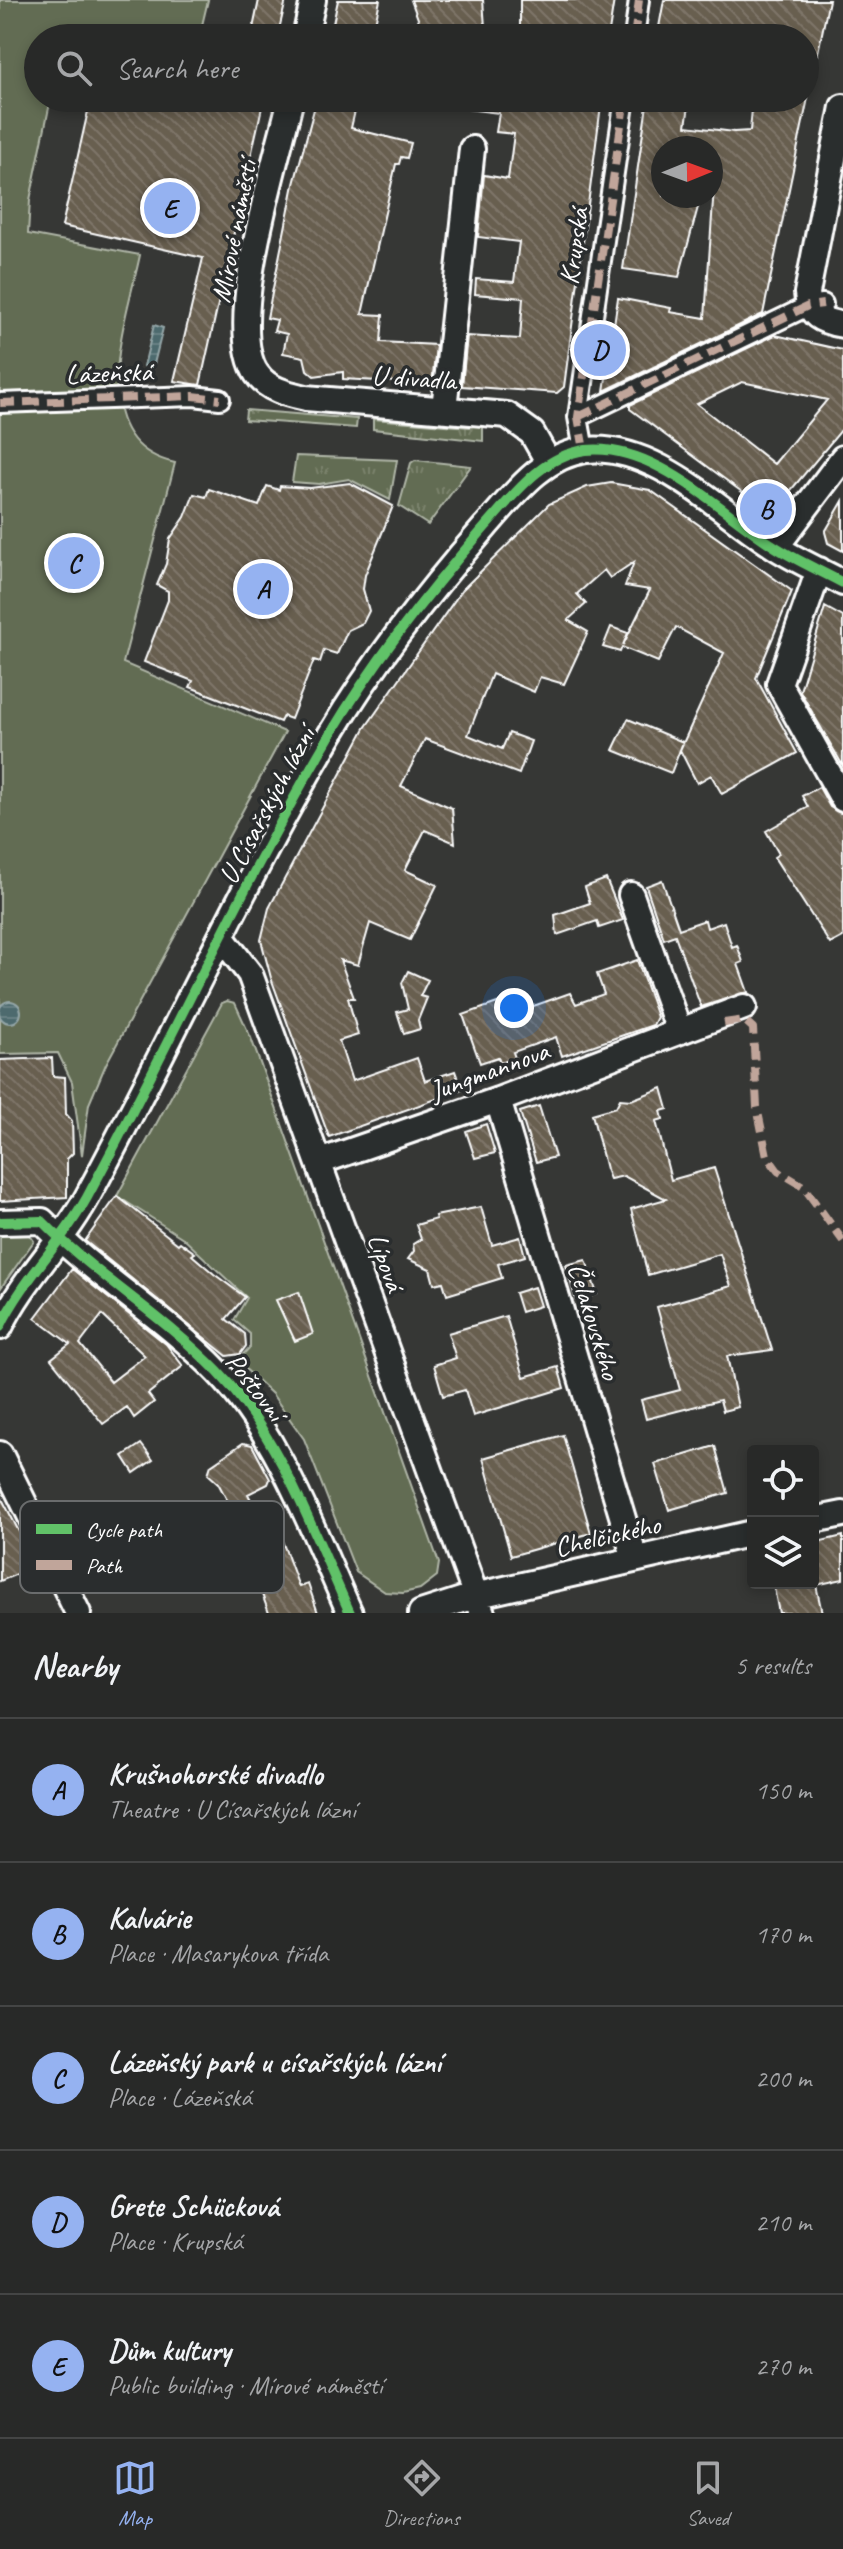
<!DOCTYPE html>
<meta charset="utf-8">
<style>
body{margin:0;font-family:Caveat,sans-serif;background:#343534;color:#f1f3f6}
.controls{position:absolute;right:24px;bottom:24px;display:grid;overflow:hidden;border-radius:8px;box-shadow:0 4px 12px #0003}
.controls button{width:72px;height:72px;display:grid;place-items:center;padding:0;border:0;border-bottom:2px solid #444545;background:#282928;color:#f1f3f6;font:40px sans-serif}
.compass{position:absolute;left:651px;top:136px;width:72px;height:72px;border-radius:50%;background:#282928;box-shadow:0 4px 12px #0003;rotate:89deg}
.you{position:absolute;left:514px;top:1008px;width:28px;height:28px;margin:-20px;border:6px solid #fff;border-radius:50%;background:#1a73e8;box-shadow:0 0 0 12px #1a73e833}
.badge{display:grid;place-items:center;width:52px;height:52px;border-radius:50%;background:#95b2f1;color:#111;font-size:26px;font-weight:700}
.pin{position:absolute;translate:-50% -50%;border:4px solid #fff;box-shadow:0 2px 8px #0006}
.list{margin:0;padding:0;list-style:none}
h2{display:flex;justify-content:space-between;align-items:center;height:104px;margin:0;padding:0 32px;font-size:34px}
h2 small{font-size:26px;font-weight:400;color:#a5a6a8}
.list li{display:grid;grid-template-columns:52px 1fr auto;gap:24px;align-items:center;box-sizing:border-box;height:144px;padding:0 32px;border-top:2px solid #444545}
.list b{display:block;font-size:30px;white-space:nowrap}
.list p{margin:0;font-size:26px;white-space:nowrap;color:#a5a6a8}
.list em{font-size:26px;font-style:normal;color:#a5a6a8}
.icon{flex:none;width:44px;height:44px;fill:none;stroke:currentColor;stroke-width:2;stroke-linecap:round;stroke-linejoin:round}
.map{position:relative;flex:none;width:843px;height:1613px;overflow:hidden}
.search{position:absolute;background:#282928;box-shadow:0 4px 12px #0003;left:24px;right:24px;top:24px;height:88px;display:flex;align-items:center;gap:20px;box-sizing:border-box;padding:0 28px;border-radius:44px;color:#a5a6a8;font-size:30px}
.sheet{height:824px;background:#282928}
nav{display:flex;justify-content:space-around;align-items:center;box-sizing:border-box;height:112px;border-top:2px solid #444545;background:#282928;font-size:22px;color:#a5a6a8}
nav a{display:grid;justify-items:center;gap:4px}
nav .on{color:#95b2f1}
.map>svg:first-child{display:block}
</style>
<div class="map">
<svg width="843" height="1613" viewBox="0 0 843 1613">
<defs>
<pattern id="grass-tufts" width="24" height="20" patternUnits="userSpaceOnUse" patternTransform="scale(2)"><rect width="24" height="20" fill="#626c52"/><path d="M3 7l-1-3M5 7V3M7 7l1-3M15 17l-1-3M17 17v-4M19 17l1-3" fill="none" stroke="#7a826c"/></pattern>
<pattern id="water-rules" width="6" height="5" patternUnits="userSpaceOnUse" patternTransform="scale(2)"><rect width="6" height="5" fill="#4d6b6e"/><path d="M0 2.5h6" fill="none" stroke="#688184"/></pattern>
<pattern id="building-back-hatch" width="6" height="6" patternUnits="userSpaceOnUse" patternTransform="scale(2)"><rect width="6" height="6" fill="#675e4f"/><path d="M-1 5l2 2M0 0l6 6M5-1l2 2" fill="none" stroke="#7e7669"/></pattern>
</defs>
<rect width="100%" height="100%" fill="#363735"/>
<filter id="ink" filterUnits="userSpaceOnUse"><feTurbulence type="fractalNoise" baseFrequency=".0125" numOctaves="2"/><feDisplacementMap in="SourceGraphic" scale="16" xChannelSelector="R" yChannelSelector="G"/><feConvolveMatrix kernelMatrix="1 2 1 2 8 2 1 2 1" color-interpolation-filters="sRGB"/></filter>
<g filter="url(#ink)">
<path fill="url(#grass-tufts)" stroke="#b0b6a8" stroke-width="2" d="M 246,410 L 357,419 L 356,428 L 245,420 Z
M 373,419 L 470,427 L 483,423 L 483,441 L 373,429 Z
M 296,456 L 397,460 L 390,500 L 349,479 L 319,484 L 292,482 Z
M 415,460 L 471,466 L 428,525 L 399,506 L 411,463 Z"/>
<path fill="#626c52" stroke="#b0b6a8" stroke-width="2" d="M 0,0 L 208,0 L 199,38 L 128,38 L 91,29 L 68,38 L 38,38 L 38,98 L 51,98 L 30,200 L 28,234 L 140,255 C 127,319 80,442 175,463 L 123,663 L 285,732 L 106,1064 L 89,1104 L 82,1155 L 72,1082 L 58,1053 L 0,1054 Z
M 227,1001 L 235,1003 L 251,1038 L 439,1563 L 437,1576 L 420,1589 L 403,1593 L 385,1592 L 356,1572 L 304,1439 L 272,1394 L 237,1361 L 250,1347 L 250,1334 L 234,1320 L 247,1298 L 183,1238 L 117,1196 L 222,1003 Z
M 0,1233 L 29,1234 L 34,1241 L 0,1289 Z"/>
<path fill="url(#water-rules)" stroke="#94a6a8" stroke-width="2" d="M 154,325 L 163,328 L 153,368 L 144,366 Z
M50 553a13 13 0 1 1 26 0a13 13 0 1 1-26 0Z
M-1 1012a11 11 0 1 1 22 0a11 11 0 1 1-22 0Z"/>
<path fill="url(#building-back-hatch)" stroke="#fff" stroke-width="2" fill-rule="evenodd" d="M 259,0 L 286,0 L 277,38 L 251,38 Z
M 338,0 L 380,0 L 372,38 L 330,38 Z
M 411,0 L 483,0 L 485,27 L 441,38 L 420,24 Z
M 520,0 L 614,0 L 608,38 L 520,38 Z
M 664,0 L 829,0 L 813,76 L 805,75 L 805,38 L 657,38 Z
M 91,98 L 210,98 L 237,104 L 239,98 L 264,98 L 200,385 L 174,381 L 203,258 L 62,226 Z
M 317,98 L 358,98 L 351,128 L 411,143 L 407,158 L 401,157 L 399,164 L 396,164 L 362,314 L 383,315 L 381,342 L 436,345 L 432,384 L 343,379 L 343,372 L 314,376 L 307,370 L 304,357 L 283,353 L 287,334 L 274,331 L 277,320 L 267,318 L 294,184 Z
M 468,98 L 602,98 L 564,387 L 557,393 L 462,386 L 467,336 L 520,339 L 523,298 L 475,294 L 476,279 L 514,282 L 519,242 L 478,237 L 484,175 L 508,179 L 514,134 L 496,132 L 499,113 L 468,109 Z
M 648,98 L 690,98 L 686,126 L 734,132 L 750,131 L 753,98 L 808,98 L 763,314 L 604,391 L 618,298 L 671,308 L 670,312 L 705,318 L 714,187 L 711,186 L 711,148 L 663,148 L 663,196 L 701,196 L 679,277 L 623,269 Z
M 775,335 L 843,350 L 843,428 L 776,508 L 765,509 L 630,409 L 630,405 ZM 742,382 L 827,400 L 774,464 L 697,404 Z
M 350,483 L 393,506 L 365,575 L 363,589 L 369,611 L 363,623 L 348,630 L 337,654 L 324,650 L 320,662 L 314,660 L 291,719 L 283,716 L 280,722 L 203,692 L 190,687 L 193,681 L 144,662 L 168,600 L 168,591 L 157,585 L 166,564 L 170,539 L 185,517 L 194,494 L 206,497 L 209,489 L 259,506 L 267,486 L 279,490 L 280,486 L 310,488 Z
M 611,483 L 650,490 L 792,591 L 756,678 L 797,753 L 722,794 L 711,775 L 697,783 L 680,750 L 724,653 L 676,627 L 658,662 L 622,647 L 620,652 L 603,647 L 611,627 L 628,633 L 623,645 L 650,590 L 625,586 L 634,562 L 610,578 L 604,570 L 577,594 L 586,604 L 568,620 L 588,632 L 564,684 L 540,677 L 534,692 L 492,674 L 468,735 L 502,749 L 509,733 L 531,741 L 519,774 L 425,739 L 401,786 L 452,808 L 455,843 L 425,830 L 405,870 L 437,885 L 410,940 L 370,923 L 358,965 L 340,960 L 354,998 L 348,998 L 358,1035 L 339,1041 L 352,1081 L 417,1058 L 425,1081 L 455,1071 L 462,1090 L 329,1137 L 271,978 L 261,940 L 269,908 L 365,728 L 462,590 L 549,504 L 587,487 Z
M 843,501 L 843,551 L 828,543 L 825,532 Z
M 825,607 L 843,617 L 843,766 L 800,691 Z
M 628,719 L 683,742 L 671,773 L 613,750 Z
M 819,787 L 830,807 L 843,814 L 843,937 L 830,944 L 774,857 L 779,854 L 766,831 L 808,807 L 802,796 Z
M 606,879 L 623,920 L 599,928 L 597,921 L 557,935 L 555,915 L 590,903 L 585,887 Z
M 662,880 L 679,929 L 705,920 L 707,928 L 724,922 L 732,947 L 737,945 L 743,962 L 738,964 L 748,992 L 701,1007 L 675,935 L 664,939 L 646,886 Z
M 637,960 L 657,1017 L 653,1025 L 562,1056 L 556,1037 L 513,1052 L 515,1058 L 500,1063 L 498,1057 L 480,1063 L 463,1015 L 520,995 L 525,1009 L 570,993 L 576,1004 L 604,994 L 597,974 Z
M 408,971 L 428,980 L 420,996 L 427,998 L 418,1020 L 420,1029 L 404,1034 L 397,1012 L 408,1009 L 402,983 Z
M 52,1058 L 53,1076 L 65,1077 L 66,1114 L 72,1121 L 73,1153 L 67,1159 L 67,1197 L 0,1201 L 0,1060 Z
M 662,1088 L 668,1109 L 661,1111 L 663,1119 L 656,1121 L 671,1180 L 714,1168 L 772,1350 L 727,1356 L 738,1407 L 723,1411 L 720,1400 L 646,1419 L 641,1400 L 680,1390 L 657,1307 L 731,1286 L 720,1254 L 648,1275 L 631,1209 L 666,1199 L 624,1176 L 610,1179 L 606,1169 L 592,1114 L 616,1107 L 620,1099 L 631,1100 Z
M 539,1106 L 555,1157 L 536,1162 L 520,1112 Z
M 486,1124 L 495,1153 L 475,1158 L 466,1131 Z
M 117,1196 L 178,1244 L 180,1242 L 195,1253 L 192,1255 L 214,1274 L 245,1297 L 226,1319 L 245,1334 L 246,1346 L 240,1354 L 227,1356 L 85,1241 Z
M 481,1207 L 492,1245 L 520,1237 L 525,1256 L 498,1264 L 502,1278 L 447,1295 L 443,1282 L 434,1284 L 430,1269 L 408,1259 L 414,1251 L 413,1244 L 421,1239 L 416,1225 L 436,1219 L 435,1216 Z
M 586,1260 L 597,1294 L 576,1300 L 566,1265 Z
M 72,1269 L 166,1344 L 183,1366 L 148,1394 L 154,1402 L 134,1418 L 127,1407 L 103,1424 L 51,1359 L 70,1344 L 35,1318 ZM 102,1315 L 145,1356 L 111,1382 L 80,1344 Z
M 534,1287 L 540,1306 L 521,1312 L 515,1293 Z
M 299,1292 L 313,1334 L 295,1341 L 276,1300 Z
M 506,1316 L 524,1377 L 558,1367 L 564,1388 L 473,1416 L 465,1390 L 443,1396 L 434,1365 L 456,1358 L 448,1333 Z
M 563,1435 L 591,1533 L 511,1556 L 483,1458 Z
M 243,1443 L 252,1445 L 270,1479 L 268,1484 L 248,1494 L 251,1500 L 233,1511 L 218,1483 L 208,1474 L 211,1465 Z
M 141,1444 L 153,1460 L 134,1473 L 123,1456 Z
M 715,1446 L 728,1493 L 669,1510 L 655,1464 Z
M 0,1495 L 37,1566 L 0,1581 Z
M 277,1527 L 299,1587 L 308,1584 L 318,1613 L 269,1613 L 254,1573 L 238,1579 L 228,1551 L 235,1548 L 233,1543 Z
M 843,1536 L 843,1579 L 816,1585 L 822,1613 L 779,1613 L 773,1583 L 813,1583 L 813,1543 Z"/>
<g fill="none" stroke-linecap="round" stroke-linejoin="round">
<g stroke="#fff" stroke-width="24">
<path id="pedestrian" d="M 634,38 L 639,0
M 0,403 L 193,396 L 220,399
M 578,417 L 808,306 L 823,304
M 584,450 L 578,417 L 625,98"/>
</g>
<g stroke="#fff" stroke-width="30">
<path id="minor" d="M 305,38 L 313,0
M 291,98 C 278,157 223,326 257,374 C 268,390 288,394 306,398 L 507,415 L 532,433 L 549,463
M 843,107 L 807,293 C 809,316 821,321 843,325
M 444,409 L 472,149
M 776,547 L 843,458
M 819,570 L 779,684 L 843,799
M 631,895 L 679,1031
M 222,938 L 250,974 L 482,1613
M 498,1100 L 635,1559
M 319,1162 L 498,1100 L 744,1007
M 0,1222 L 42,1221 C 96,1276 164,1316 218,1372 C 279,1435 314,1534 350,1613
M 0,1327 C 24,1277 66,1239 91,1190 C 172,1040 243,882 330,735 C 374,661 428,592 485,527 C 512,497 542,455 586,450 C 654,443 717,509 771,544 C 793,559 819,570 843,583
M 0,1454 L 78,1613
M 813,1520 L 843,1514
M 421,1613 L 474,1596 L 753,1533"/>
</g>
<use href="#pedestrian" stroke="#2a2d2e" stroke-width="18"/>
<use href="#minor" stroke="#2a2d2e" stroke-width="24"/>
<path stroke="#c0a59a" stroke-width="8" stroke-dasharray="16 8" stroke-linecap="butt" d="M 634,38 L 639,0
M 0,403 L 193,396 L 220,399
M 578,417 L 808,306 L 823,304
M 584,450 L 578,417 L 625,98
M 724,1023 L 744,1020 L 753,1028 L 757,1107 L 767,1156 L 778,1171 L 803,1186 L 843,1241"/>
<g stroke="#2a2d2e" stroke-width="15">
<path id="cycleway" d="M 0,1222 L 42,1221 C 96,1276 164,1316 218,1372 C 279,1435 314,1534 350,1613
M 0,1327 C 24,1277 66,1239 91,1190 C 172,1040 243,882 330,735 C 374,661 428,592 485,527 C 512,497 542,455 586,450 C 654,443 717,509 771,544 C 793,559 819,570 843,583"/>
</g>
<use href="#cycleway" stroke="#61c268" stroke-width="10"/>
</g>
</g>
<g text-anchor="middle" stroke-width="7" stroke-linejoin="round" paint-order="stroke">
<g font-size="28" fill="#fff" stroke="#2a2d2e">
<text transform="translate(233 231) rotate(-79)" y="10">Mírové náměstí</text>
<text transform="translate(573 246) rotate(-82)" y="10">Krupská</text>
<text transform="translate(109 372) rotate(-2)" y="10">Lázeňská</text>
<text transform="translate(414 377) rotate(4)" y="10">U divadla</text>
<text transform="translate(266 805) rotate(-62)" y="10">U Císařských lázní</text>
<text transform="translate(489 1070) rotate(-20)" y="10">Jungmannova</text>
<text transform="translate(387 1262) rotate(70)" y="10">Lípová</text>
<text transform="translate(595 1321) rotate(73)" y="10">Čelakovského</text>
<text transform="translate(256 1386) rotate(52)" y="10">Poštovní</text>
<text transform="translate(607 1535) rotate(-13)" y="10">Chelčického</text>
</g>
</g>
<rect x="20" y="1501" width="264" height="92" rx="12" fill="#2a2d2e" stroke="#6a6c6d" stroke-width="2"/>
<rect x="36" y="1524" width="36" height="10" fill="#61c268"/>
<rect x="36" y="1560" width="36" height="10" fill="#c0a59a"/>
<g font-size="22" fill="#fff">
<text x="86" y="1537">Cycle path</text>
<text x="86" y="1573">Path</text>
</g>
</svg>
<div class="controls">
<button><svg class="icon" aria-label="locate" viewBox="0 0 24 24"><circle cx="12" cy="12" r="6"/><path d="M12 2v4M12 18v4M2 12h4M18 12h4"/></svg></button>
<button><svg class="icon" aria-label="layers" viewBox="0 0 24 24"><path d="M12 4l9 5-9 5-9-5zM3 14l9 5 9-5"/></svg></button>
</div>
<svg class="compass" viewBox="-18 -18 36 36"><path d="M0-13l5 13h-10z" fill="#e53935"/><path d="M0 13l5-13h-10z" fill="#a5a6a8"/></svg>
<div class="you"></div>
<div class="pin badge" style="left:263px;top:589px">A</div>
<div class="pin badge" style="left:766px;top:509px">B</div>
<div class="pin badge" style="left:74px;top:563px">C</div>
<div class="pin badge" style="left:600px;top:350px">D</div>
<div class="pin badge" style="left:170px;top:208px">E</div>
<div class="search"><svg class="icon" aria-label="search" viewBox="0 0 24 24"><circle cx="10" cy="10" r="6"/><path d="M15 15l6 6"/></svg>Search here</div>
</div>
<section class="sheet">
<h2>Nearby<small>5 results</small></h2>
<ul class="list">
<li><span class="badge">A</span><div><b>Krušnohorské divadlo</b><p>Theatre · U Císařských lázní</p></div><em>150 m</em></li>
<li><span class="badge">B</span><div><b>Kalvárie</b><p>Place · Masarykova třída</p></div><em>170 m</em></li>
<li><span class="badge">C</span><div><b>Lázeňský park u císařských lázní</b><p>Place · Lázeňská</p></div><em>200 m</em></li>
<li><span class="badge">D</span><div><b>Grete Schücková</b><p>Place · Krupská</p></div><em>210 m</em></li>
<li><span class="badge">E</span><div><b>Dům kultury</b><p>Public building · Mírové náměstí</p></div><em>270 m</em></li>
</ul>
</section>
<nav>
<a class="on"><svg class="icon" aria-label="map" viewBox="0 0 24 24"><path d="M3 6l6-2 6 2 6-2v14l-6 2-6-2-6 2zM9 4v14M15 6v14"/></svg>Map</a>
<a><svg class="icon" aria-label="directions" viewBox="0 0 24 24"><path d="M12 3l9 9-9 9-9-9zM9 14v-3h6M13 9l2 2-2 2"/></svg>Directions</a>
<a><svg class="icon" aria-label="saved" viewBox="0 0 24 24"><path d="M7 4h10v16l-5-4-5 4z"/></svg>Saved</a>
</nav>
